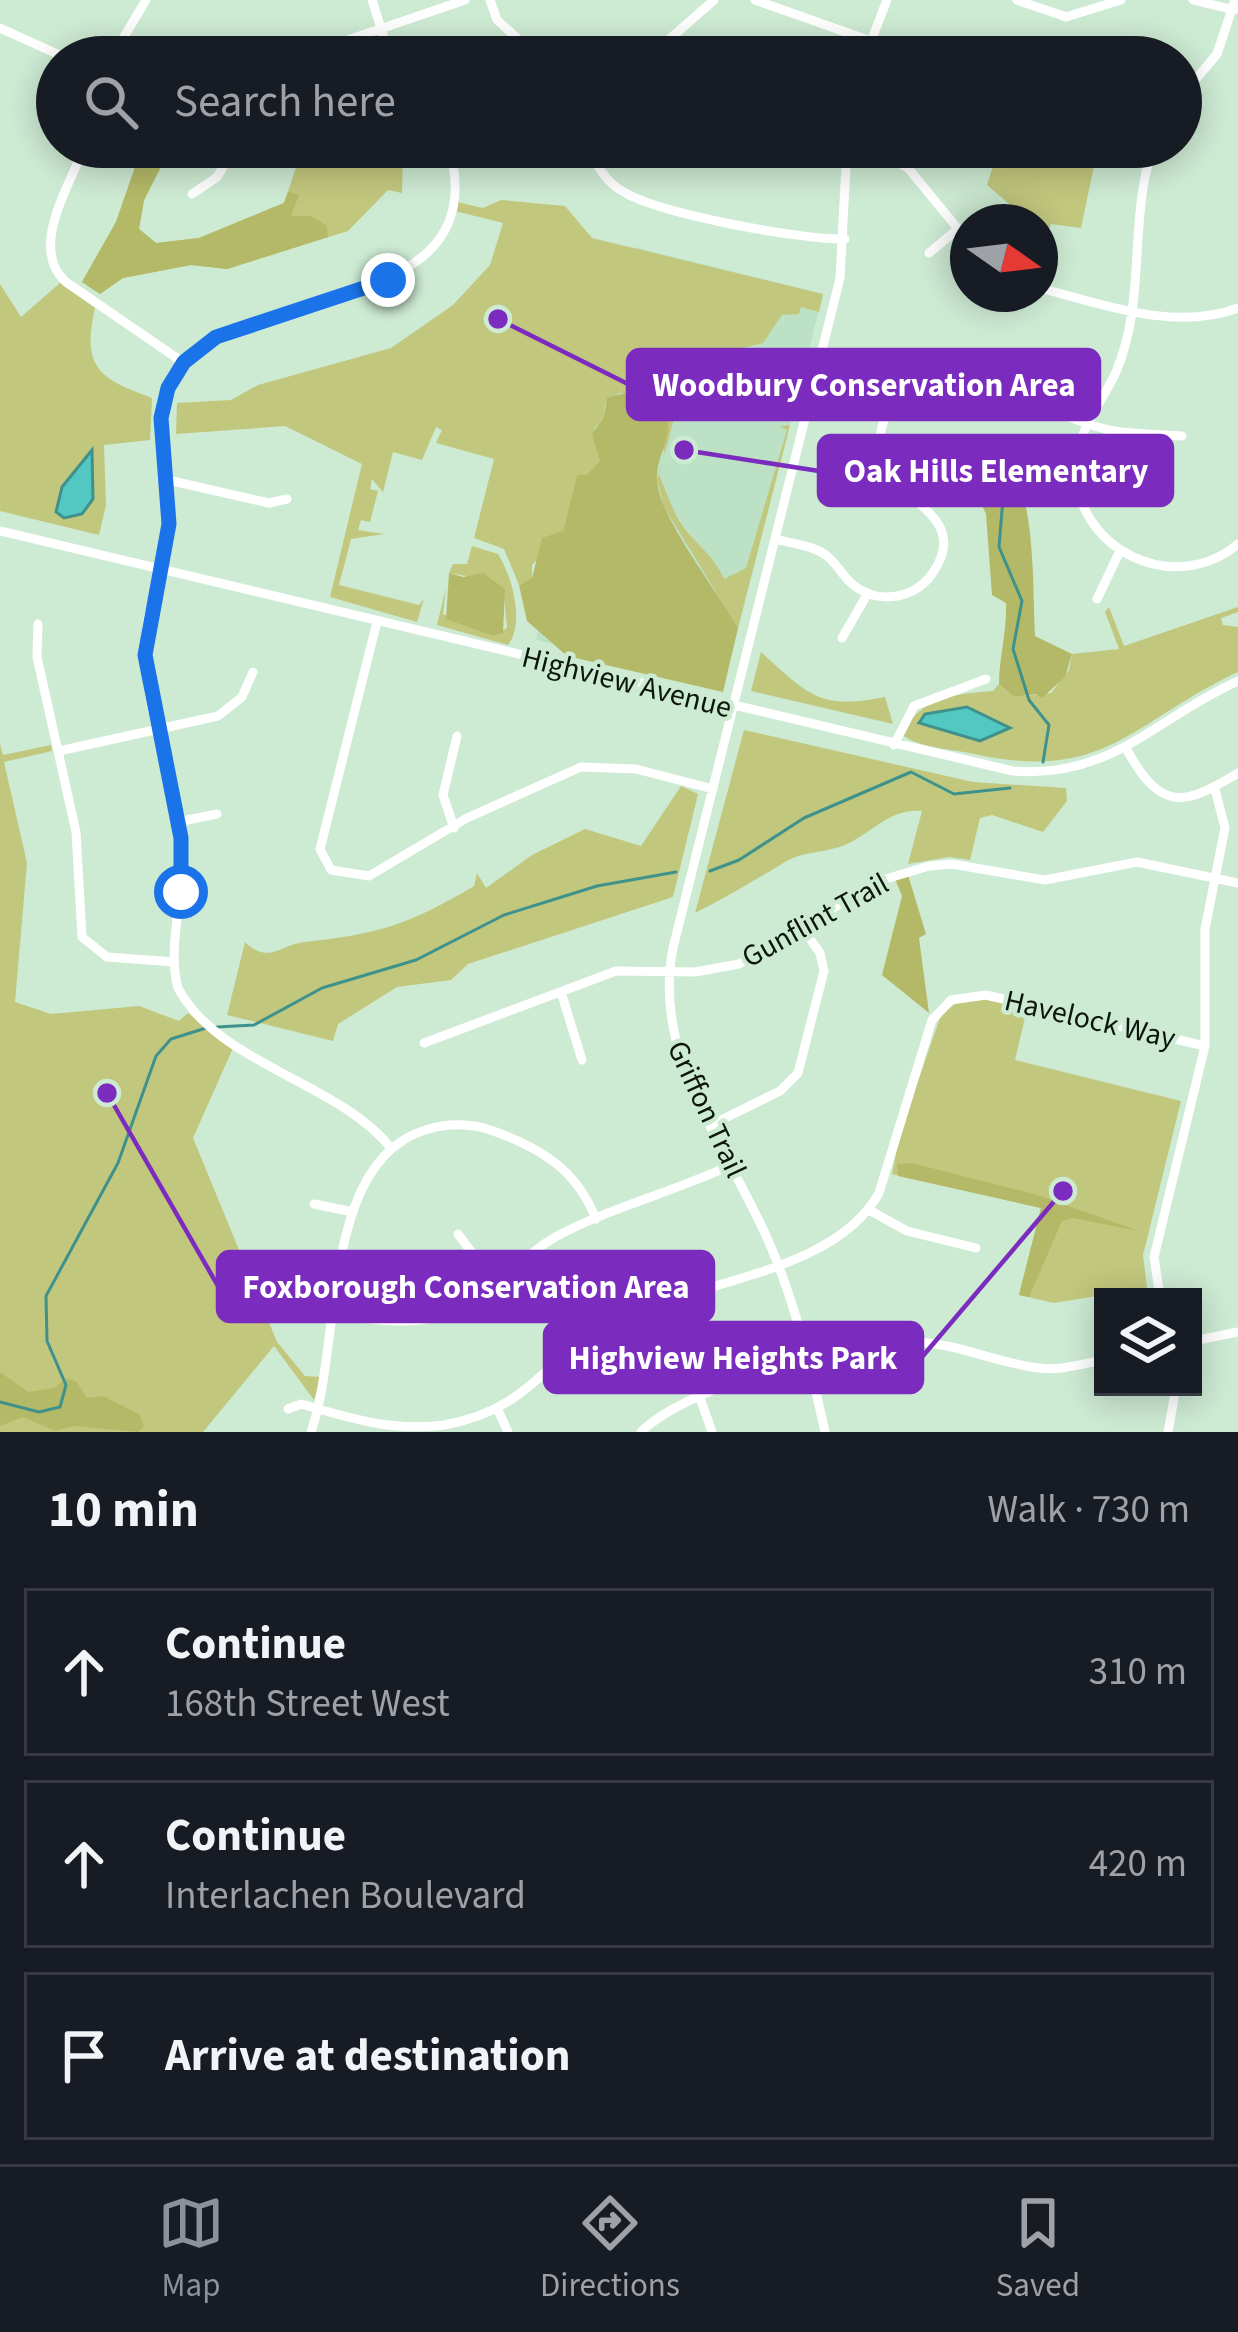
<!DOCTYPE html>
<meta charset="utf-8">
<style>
body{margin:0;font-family:"Source Sans 3",sans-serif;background:#20242c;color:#f1f3f6}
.controls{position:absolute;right:36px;bottom:36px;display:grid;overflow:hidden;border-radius:0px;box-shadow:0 6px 30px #0003}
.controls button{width:108px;height:108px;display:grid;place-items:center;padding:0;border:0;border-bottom:3px solid #363941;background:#171b24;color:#f1f3f6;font:60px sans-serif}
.compass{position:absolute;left:950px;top:204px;width:108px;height:108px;border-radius:50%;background:#171b24;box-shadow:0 6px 30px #0003;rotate:104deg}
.stop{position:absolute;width:36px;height:36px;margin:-27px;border:9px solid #1a73e8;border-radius:50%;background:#fff}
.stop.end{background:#1a73e8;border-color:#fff;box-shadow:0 3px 12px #0008}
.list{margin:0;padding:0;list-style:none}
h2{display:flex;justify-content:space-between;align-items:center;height:156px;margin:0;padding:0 48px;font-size:51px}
h2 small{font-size:39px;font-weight:400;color:#9ea1a6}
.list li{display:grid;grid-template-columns:78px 1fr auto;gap:36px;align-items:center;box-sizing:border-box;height:168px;margin:0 24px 24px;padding:0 24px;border:3px solid #363941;border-radius:0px}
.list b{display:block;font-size:45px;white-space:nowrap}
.list p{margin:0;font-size:39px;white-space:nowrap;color:#9ea1a6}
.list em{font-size:39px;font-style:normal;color:#9ea1a6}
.icon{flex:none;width:66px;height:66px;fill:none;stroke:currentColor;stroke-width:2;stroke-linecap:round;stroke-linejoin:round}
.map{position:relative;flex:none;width:1238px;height:1432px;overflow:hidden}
.search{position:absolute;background:#171b24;box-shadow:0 6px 30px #0003;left:36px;right:36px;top:36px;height:132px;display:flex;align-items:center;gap:30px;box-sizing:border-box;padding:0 42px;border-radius:66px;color:#9ea1a6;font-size:45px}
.sheet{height:732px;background:#171b24}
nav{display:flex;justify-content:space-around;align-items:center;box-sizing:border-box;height:168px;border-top:3px solid #363941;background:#171b24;font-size:33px;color:#9ea1a6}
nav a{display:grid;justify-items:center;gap:6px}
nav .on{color:#8c9099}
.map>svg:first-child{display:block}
</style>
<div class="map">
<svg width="1238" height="1432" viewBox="0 0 1238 1432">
<rect width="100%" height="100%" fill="#cdead3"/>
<path fill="#bde1c4" d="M 634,247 L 823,294 L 724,685 L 536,640 Z"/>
<path fill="#c2c77e" d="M 142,147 L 171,147 L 144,200 L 139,229 L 156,243 L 199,238 L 284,203 L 303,147 L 403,147 L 402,193 L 388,190 L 348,231 L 227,269 L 191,265 L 122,278 L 100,294 L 82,282 L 116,222 Z
M 999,147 L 1098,147 L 1081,228 L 1051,224 L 1040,251 L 1045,223 L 1028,220 L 987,185 Z
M 501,200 L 565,206 L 592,238 L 823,294 L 819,312 L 801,307 L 799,314 L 782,315 L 763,343 C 734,352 680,353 665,385 L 669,398 L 678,403 L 659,475 C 667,492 673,514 684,528 C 699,547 714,556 724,579 L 746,568 L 787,430 L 780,426 L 790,425 L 738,628 L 664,507 L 657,480 L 665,453 L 638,394 L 619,393 L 605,403 L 604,417 L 594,429 L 600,461 L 587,476 L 577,476 L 563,531 L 532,565 L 532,578 L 519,585 L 504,549 L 474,538 L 494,459 L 436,443 L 442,430 L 436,427 L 422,460 L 393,452 L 383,492 L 372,479 L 370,489 L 378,491 L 370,522 L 361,520 L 358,530 L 384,534 L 351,539 L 339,585 L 419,605 L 424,599 L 417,622 L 330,597 L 362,464 L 285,426 L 176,434 L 177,403 L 231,400 L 258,385 L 391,348 L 453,305 L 490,265 L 503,223 L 455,211 L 457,202 L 483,208 Z
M 60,283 L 95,308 C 82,367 97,378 152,398 L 150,440 L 104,445 L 106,505 L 99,535 L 0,511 L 0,284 L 21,317 Z
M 472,546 L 498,554 C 512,576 525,623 508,645 L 437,625 L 446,588 L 443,614 L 493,636 L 507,628 L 504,596 L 493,581 L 449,573 L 453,564 L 467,564 Z
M 1109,607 L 1124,646 L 1238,607 L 1238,612 L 1221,618 L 1223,625 L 1238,627 L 1238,672 C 1131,722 1106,783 974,754 C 951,749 921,748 902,735 C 919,697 955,694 993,691 L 999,684 L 1014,697 L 1051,693 L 1069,670 L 1072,654 L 1119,649 L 1105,612 Z
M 761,652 C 809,695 819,710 885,697 L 893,724 L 751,691 Z
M 744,730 L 973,782 L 1066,788 L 1067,801 L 1043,832 L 992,815 L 980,818 L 970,860 L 949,857 L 908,864 L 922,811 C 891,808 874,831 847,844 C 828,853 802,851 785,862 C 755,880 727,897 695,913 Z
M 0,744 L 3,755 L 51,745 L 52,751 L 4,762 L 27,863 L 15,1002 L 51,1014 L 139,1006 L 179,1021 L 188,1013 L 233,1048 L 193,1138 L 277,1342 L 305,1376 L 321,1377 L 314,1400 L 274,1346 L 203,1432 L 0,1432 Z
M 681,786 L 698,794 L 673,897 L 468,964 L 451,980 L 397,987 L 338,1024 L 333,1041 L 227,1015 L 245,942 C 269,965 279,945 305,942 C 377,934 407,926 474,886 L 477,873 L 486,888 L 532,855 L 585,829 L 641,846 Z
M 978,998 L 1027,1009 L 1015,1060 L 1181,1101 L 1143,1255 L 1147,1288 L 1054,1303 L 1019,1295 L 1041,1208 L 892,1174 L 900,1133 L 941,1015 L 960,1000 Z"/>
<path fill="#b4b968" d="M 142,147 L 171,147 L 144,200 L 139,229 L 156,243 L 199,238 L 284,203 L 288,192 L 299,195 L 291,216 L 311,216 L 327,226 L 328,237 L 227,269 L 191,265 L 123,278 L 100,294 L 82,282 L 116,222 Z
M 629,392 L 648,395 L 665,408 C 676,436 655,455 657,481 C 659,517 718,592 738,628 L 723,692 L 567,656 L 527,621 L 519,585 L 532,578 L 542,538 L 563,531 L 577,475 L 587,475 L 600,461 L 592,434 L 604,417 L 607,398 Z
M 942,439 L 999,441 C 1037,491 1032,576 1035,636 L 1072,654 L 1065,677 L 1042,698 L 1036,694 L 1014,697 L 999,684 C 999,657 1007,633 1006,603 L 992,595 L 986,514 L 973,486 L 943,451 Z
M 449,573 L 463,577 L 483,573 L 505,589 L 503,633 L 493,636 L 446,619 Z
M 908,875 L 926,934 L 919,938 L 929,1013 L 882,975 L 902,896 L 895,879 Z
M 912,1163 L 1037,1195 L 1139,1231 L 1072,1218 L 1062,1221 L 1029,1297 L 1019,1295 L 1041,1208 L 898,1176 L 897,1164 Z
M 0,1372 L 28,1392 L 54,1388 L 67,1378 L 77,1382 L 87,1398 L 103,1396 L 139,1414 L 144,1426 L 138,1432 L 74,1426 L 55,1431 L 23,1417 L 0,1426 Z"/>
<path fill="#53c7c1" stroke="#3e928b" stroke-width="3" d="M 92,450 L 93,499 L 82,514 L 64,518 L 56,512 L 62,487 Z
M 967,707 L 1010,728 L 980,741 L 919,723 L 925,714 Z"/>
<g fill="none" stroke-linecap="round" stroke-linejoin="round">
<path stroke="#3e928b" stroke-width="3" d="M 1005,474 L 999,547 L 1022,601 L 1013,649 L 1029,700 L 1049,725 L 1043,762
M 710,871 L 739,860 L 804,818 L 911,772 L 954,794 L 1010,788
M 217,1027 L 254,1025 L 322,988 L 416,960 L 504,915 L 597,886 L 676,872
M 0,1402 L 39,1412 L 60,1407 L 66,1385 L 47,1341 L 46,1296 L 118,1163 L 156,1056 L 171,1039 L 206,1028"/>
<path stroke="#fff" stroke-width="9" d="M 372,0 L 390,57
M 490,0 L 497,20 L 517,38
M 755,0 L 916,57
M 1017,0 L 1066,17 L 1121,0
M 1193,0 L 1234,10
M 0,28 L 64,57
M 112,57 L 146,0
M 298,57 L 465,0
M 649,57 L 714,0
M 865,57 L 887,0
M 1181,97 L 1217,54 L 1235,0
M 84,147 C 70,186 28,248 66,282 L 184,363
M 587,147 C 596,164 605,181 622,191 C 658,214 802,240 845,239
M 870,147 L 908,168 L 968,241
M 1153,147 C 1128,220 1147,299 1116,372 C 1102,403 1078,429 1076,464 C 1072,549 1174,598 1238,544
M 453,160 L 531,147
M 192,194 L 217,177 L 235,147
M 929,253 L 958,229
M 1040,288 C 1102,304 1175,332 1238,308
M 168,480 L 269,503 L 287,499
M 0,531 L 1013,771 C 1112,779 1155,718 1238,681
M 775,539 C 793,544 813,545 827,556 C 837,564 842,575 851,583 C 876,605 913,600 932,574 C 970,520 906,504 887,470 C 869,436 888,391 925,382 C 981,369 1057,419 1109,430 C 1133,435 1158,434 1182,436
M 1097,599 L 1120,551
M 377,622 L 320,849 L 331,870 L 369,876 L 467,818 L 581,767 L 636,769 L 713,789
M 38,624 L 37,657 L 76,832 L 82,937 L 107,957 L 174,962
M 842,638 L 868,593
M 894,745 L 914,706 L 986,679
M 1127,750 C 1161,812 1184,806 1238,773
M 59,751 L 218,716 L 242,697 L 253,672
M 177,822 L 217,814
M 454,828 L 443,795 L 457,736
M 561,992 L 582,1060
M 424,1043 L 616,971 L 695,972 L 739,964 L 879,881 L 929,866 L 952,864 L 1045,880 L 1137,862 L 1238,883
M 711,1125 L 780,1091 L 798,1073 L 824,971 L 820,953 L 803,929
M 391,1148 C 337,1081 219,1065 178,988 C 167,948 183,903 182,861 C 180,792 148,725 145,655 C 143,614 164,572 168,530 C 173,475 143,410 184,363 C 253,282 497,318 449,147
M 314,1204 L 353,1212
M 869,1210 L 907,1231 L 976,1248
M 458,1234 L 496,1285
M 1160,1297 L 1154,1257 L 1205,1046 L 1205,929 L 1225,828 L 1215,789
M 333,1314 C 396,1323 445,1331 496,1285 C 517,1266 536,1247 561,1234 C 615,1206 676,1191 731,1165
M 1193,1341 L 1238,1332
M 700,1398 L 712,1432
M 497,1408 L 508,1432
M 288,1409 L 301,1404 C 349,1418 393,1432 444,1425 C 529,1410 543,1361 605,1326 C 685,1281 833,1277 879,1193 L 932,1020 L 951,1000 L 986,995 L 1205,1046
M 311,1432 C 342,1346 320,1163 425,1130 C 448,1123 473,1123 496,1132 C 543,1149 577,1171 596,1219
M 641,1432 C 685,1387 848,1341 911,1342 C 955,1342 996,1363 1039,1368 C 1060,1371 1082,1364 1103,1360
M 825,1432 C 811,1368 796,1307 771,1247 C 730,1149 651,1059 673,948 L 840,278 L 847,147
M 1168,1432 L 1176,1387"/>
</g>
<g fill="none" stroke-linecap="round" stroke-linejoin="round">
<path stroke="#1a73e8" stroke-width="15" d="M 181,892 L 181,838 L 145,655 L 169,524 L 161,418 L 168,388 L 184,362 L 216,337 L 388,280"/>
</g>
<g text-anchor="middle" stroke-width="9" stroke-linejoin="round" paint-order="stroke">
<g font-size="30" fill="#0c160e" stroke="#cdead3">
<text transform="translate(627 682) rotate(14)" y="10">Highview Avenue</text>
<text transform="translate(815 920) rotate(-29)" y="10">Gunflint Trail</text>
<text transform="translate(1090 1019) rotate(13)" y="10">Havelock Way</text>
<text transform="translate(707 1109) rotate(65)" y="10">Griffon Trail</text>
</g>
</g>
<path fill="none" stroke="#7b2cbf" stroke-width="4.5" d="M498 319L628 384M684 450L819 471M107 1093L218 1286M1063 1191L922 1357"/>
<g fill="#7b2cbf" stroke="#cdead3" stroke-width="4.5">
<circle cx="498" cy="319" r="12"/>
<circle cx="684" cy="450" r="12"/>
<circle cx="107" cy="1093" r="12"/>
<circle cx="1063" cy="1191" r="12"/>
</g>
<g fill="#7b2cbf" stroke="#7b2cbf" stroke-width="4.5">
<rect x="628" y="350" width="471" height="69" rx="12"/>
<rect x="819" y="436" width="353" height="69" rx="12"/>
<rect x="218" y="1252" width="495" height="69" rx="12"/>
<rect x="545" y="1323" width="377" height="69" rx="12"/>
</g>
<g font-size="33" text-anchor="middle" font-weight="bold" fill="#fff">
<text x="864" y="396">Woodbury Conservation Area</text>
<text x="996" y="482">Oak Hills Elementary</text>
<text x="466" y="1298">Foxborough Conservation Area</text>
<text x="733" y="1369">Highview Heights Park</text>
</g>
</svg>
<div class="controls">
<button><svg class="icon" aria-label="layers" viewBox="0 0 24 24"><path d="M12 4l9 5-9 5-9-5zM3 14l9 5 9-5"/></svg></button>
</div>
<svg class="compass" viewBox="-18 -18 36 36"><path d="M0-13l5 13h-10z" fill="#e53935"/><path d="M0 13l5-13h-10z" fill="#9ea1a6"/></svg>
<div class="stop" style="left:181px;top:892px"></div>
<div class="stop end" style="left:388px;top:280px"></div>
<div class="search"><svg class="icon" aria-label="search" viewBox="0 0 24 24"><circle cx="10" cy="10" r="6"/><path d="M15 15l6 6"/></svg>Search here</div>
</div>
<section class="sheet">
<h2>10 min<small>Walk · 730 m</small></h2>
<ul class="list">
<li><svg class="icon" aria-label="ahead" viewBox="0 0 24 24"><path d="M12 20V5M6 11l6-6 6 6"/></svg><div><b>Continue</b><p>168th Street West</p></div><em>310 m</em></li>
<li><svg class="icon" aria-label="ahead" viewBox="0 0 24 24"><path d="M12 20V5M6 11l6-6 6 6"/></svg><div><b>Continue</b><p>Interlachen Boulevard</p></div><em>420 m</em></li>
<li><svg class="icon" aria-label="arrive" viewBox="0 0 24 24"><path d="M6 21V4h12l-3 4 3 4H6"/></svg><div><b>Arrive at destination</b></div></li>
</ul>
</section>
<nav>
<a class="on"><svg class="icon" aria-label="map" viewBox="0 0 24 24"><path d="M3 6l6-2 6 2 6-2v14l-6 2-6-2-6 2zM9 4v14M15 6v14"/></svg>Map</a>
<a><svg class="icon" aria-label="directions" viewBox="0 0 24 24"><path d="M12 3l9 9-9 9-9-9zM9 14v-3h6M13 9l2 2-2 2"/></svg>Directions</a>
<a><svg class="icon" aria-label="saved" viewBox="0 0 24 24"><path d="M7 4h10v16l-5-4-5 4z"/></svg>Saved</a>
</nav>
